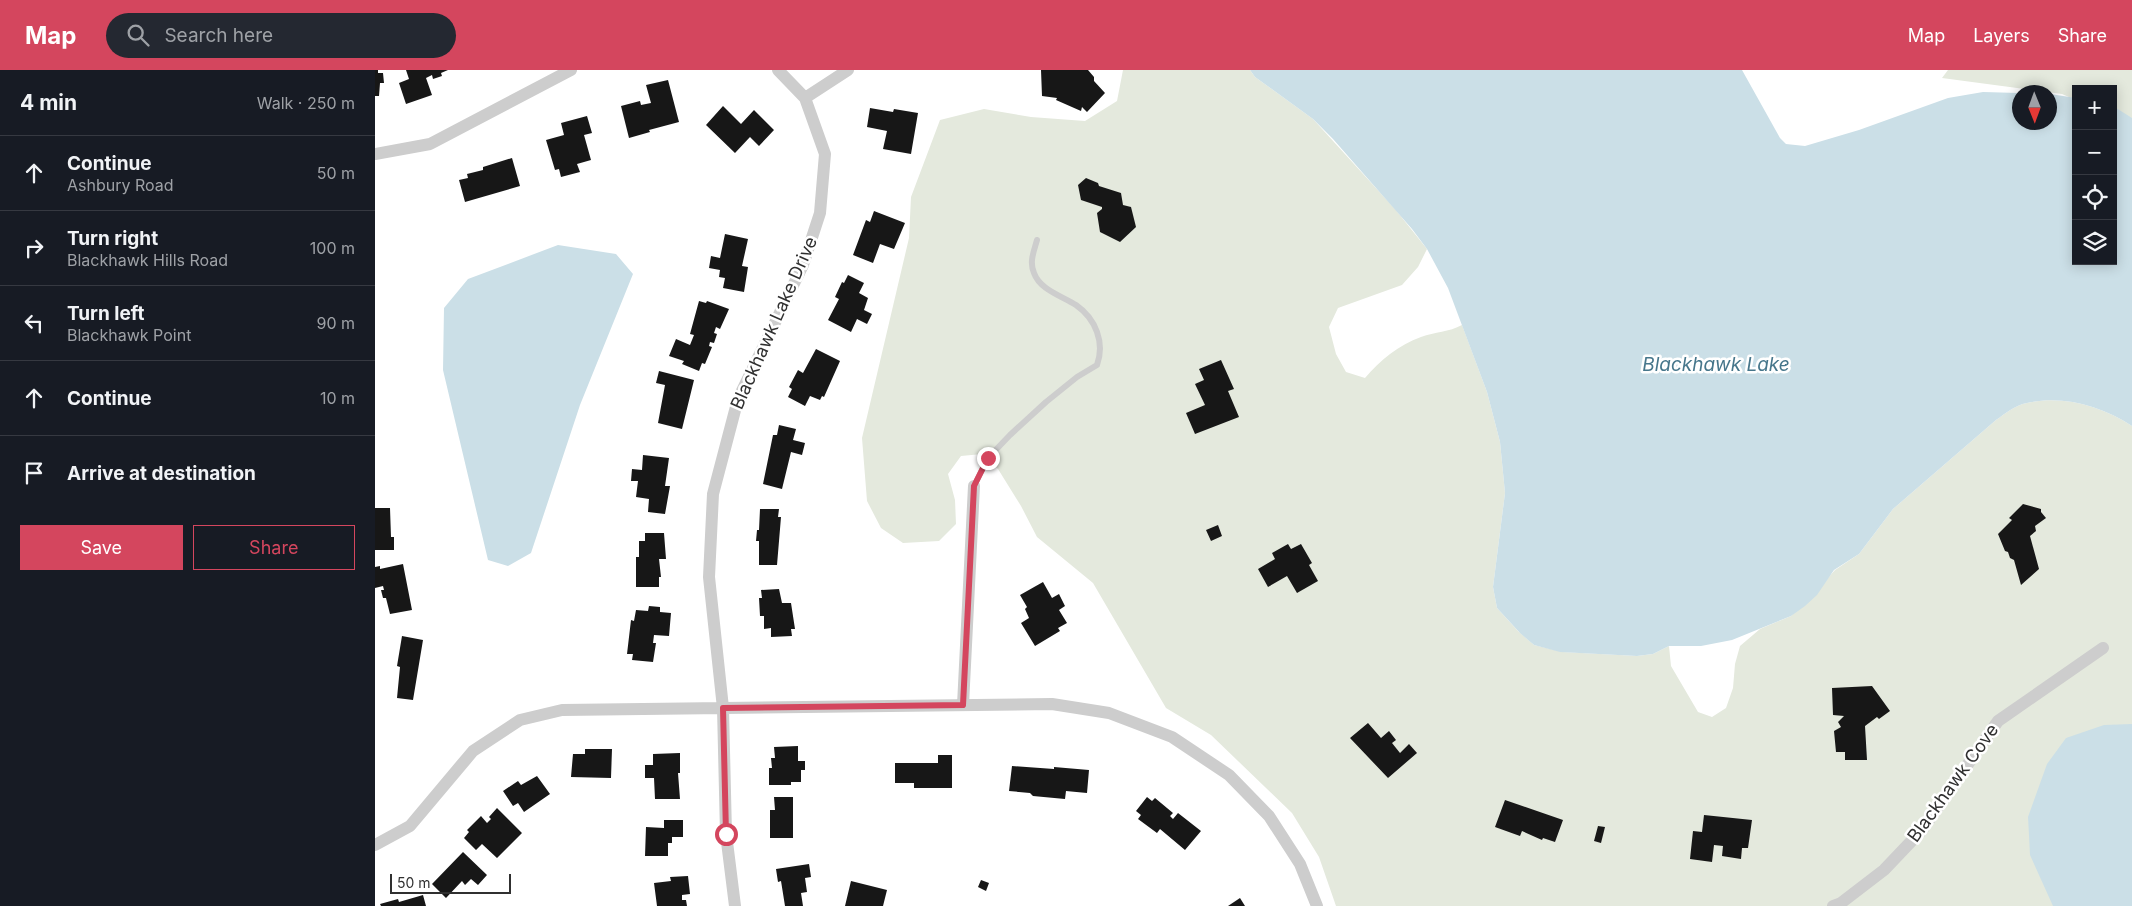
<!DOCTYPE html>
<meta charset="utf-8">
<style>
body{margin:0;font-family:Inter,sans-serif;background:#242831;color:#f1f3f6}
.controls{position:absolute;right:15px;top:15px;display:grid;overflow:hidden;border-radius:0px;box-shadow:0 2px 12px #0003}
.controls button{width:45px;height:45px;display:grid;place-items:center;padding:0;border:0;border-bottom:1px solid #363941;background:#171b24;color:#f1f3f6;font:25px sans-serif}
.compass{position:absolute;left:1637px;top:15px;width:45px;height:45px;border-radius:50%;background:#171b24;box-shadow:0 2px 12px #0003;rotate:179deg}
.scale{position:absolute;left:15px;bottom:12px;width:121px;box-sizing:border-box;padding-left:5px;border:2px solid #303030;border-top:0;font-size:14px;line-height:18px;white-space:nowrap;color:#303030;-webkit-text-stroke:4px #fff;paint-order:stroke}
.stop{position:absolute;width:15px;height:15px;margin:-11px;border:4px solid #d4465e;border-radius:50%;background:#fff}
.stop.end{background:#d4465e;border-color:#fff;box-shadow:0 1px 5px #0008}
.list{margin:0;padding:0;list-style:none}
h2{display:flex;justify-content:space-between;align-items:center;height:65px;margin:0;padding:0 20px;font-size:21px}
h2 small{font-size:16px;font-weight:400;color:#9ea1a6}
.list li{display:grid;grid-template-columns:32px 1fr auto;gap:15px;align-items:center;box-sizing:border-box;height:75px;padding:0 20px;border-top:1px solid #363941}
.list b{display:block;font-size:19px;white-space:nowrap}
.list p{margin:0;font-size:16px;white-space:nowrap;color:#9ea1a6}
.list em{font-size:16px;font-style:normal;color:#9ea1a6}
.actions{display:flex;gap:10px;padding:15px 20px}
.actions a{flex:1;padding:11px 0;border:1px solid #d4465e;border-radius:0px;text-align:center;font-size:18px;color:#d4465e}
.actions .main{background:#d4465e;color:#fff}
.icon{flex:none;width:28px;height:28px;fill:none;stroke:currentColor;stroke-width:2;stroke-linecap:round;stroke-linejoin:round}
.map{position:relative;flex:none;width:1757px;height:836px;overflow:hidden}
header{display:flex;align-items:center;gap:30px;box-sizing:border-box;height:70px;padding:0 25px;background:#d4465e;color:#fff}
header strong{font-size:24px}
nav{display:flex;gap:28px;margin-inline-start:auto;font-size:18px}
.search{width:350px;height:45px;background:#242831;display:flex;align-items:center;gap:12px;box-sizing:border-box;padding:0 18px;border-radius:28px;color:#9ea1a6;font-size:19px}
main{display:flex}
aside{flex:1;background:#171b24}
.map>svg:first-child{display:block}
</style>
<header>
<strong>Map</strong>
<div class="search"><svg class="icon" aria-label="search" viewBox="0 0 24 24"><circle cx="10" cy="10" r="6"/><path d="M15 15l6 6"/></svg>Search here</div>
<nav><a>Map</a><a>Layers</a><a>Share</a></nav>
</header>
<main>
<aside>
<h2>4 min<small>Walk · 250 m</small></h2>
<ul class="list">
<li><svg class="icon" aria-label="ahead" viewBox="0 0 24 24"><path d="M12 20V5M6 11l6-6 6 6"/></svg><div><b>Continue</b><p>Ashbury Road</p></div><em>50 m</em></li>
<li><svg class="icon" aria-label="right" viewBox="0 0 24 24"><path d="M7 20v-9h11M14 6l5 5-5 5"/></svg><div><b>Turn right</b><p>Blackhawk Hills Road</p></div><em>100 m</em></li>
<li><svg class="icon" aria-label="left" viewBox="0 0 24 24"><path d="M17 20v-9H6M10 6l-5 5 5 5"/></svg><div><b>Turn left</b><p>Blackhawk Point</p></div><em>90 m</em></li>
<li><svg class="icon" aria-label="ahead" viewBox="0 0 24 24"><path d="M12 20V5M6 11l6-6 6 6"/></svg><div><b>Continue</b></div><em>10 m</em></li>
<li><svg class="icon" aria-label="arrive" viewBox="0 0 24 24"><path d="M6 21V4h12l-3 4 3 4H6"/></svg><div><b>Arrive at destination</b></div></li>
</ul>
<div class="actions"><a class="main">Save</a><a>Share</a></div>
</aside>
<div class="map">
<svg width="1757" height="836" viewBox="0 0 1757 836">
<rect width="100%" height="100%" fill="#fff"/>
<path fill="#e4e9dd" d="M 748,0 L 875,0 L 880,7 L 938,49 L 1020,139 L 1052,179 L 1043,197 L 1027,215 L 963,238 L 954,257 L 961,284 L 971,302 L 990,308 C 1005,290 1024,275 1046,267 C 1060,262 1074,262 1087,255 L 1112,322 L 1125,372 L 1130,423 L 1118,517 L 1122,538 L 1143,561 L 1159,575 L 1188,582 L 1262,586 L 1278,584 L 1294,576 L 1296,596 L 1323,642 L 1337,647 L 1351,638 L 1358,618 L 1360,594 L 1365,576 L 1385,559 L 1416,546 L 1452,509 L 1460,500 L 1484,484 L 1518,439 L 1621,350 C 1630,344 1640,335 1652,333 C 1688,325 1726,336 1757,356 L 1757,836 L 961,836 L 944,787 L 917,743 L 836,665 L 791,638 L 718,513 L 662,467 L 646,436 L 623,399 L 607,384 L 586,386 L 573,404 L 580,430 L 581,454 L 564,471 L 528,473 L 506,458 L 492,431 L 487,368 L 534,168 L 536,127 L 565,50 L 609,39 L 656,47 L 710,51 L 742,31 Z
M 1573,0 L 1757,0 L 1757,55 L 1738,47 L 1738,19 L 1701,19 L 1701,30 L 1687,24 L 1567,8 Z"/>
<path fill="#cbdfe7" d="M 875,0 L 1367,0 L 1405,68 L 1411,74 L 1430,76 L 1484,60 L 1573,28 L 1608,22 L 1644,23 L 1644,52 L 1674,52 L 1675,24 L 1701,28 L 1701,191 L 1738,191 L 1738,36 L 1757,48 L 1757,356 C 1726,336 1688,325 1652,333 C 1640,335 1630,344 1621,350 L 1518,439 L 1484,484 L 1459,500 L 1442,525 L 1430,536 L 1416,546 L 1357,570 L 1326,576 L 1294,576 L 1278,584 L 1262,586 L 1185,582 L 1159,575 L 1145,563 L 1122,538 L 1118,517 L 1130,423 L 1125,372 L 1112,322 L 1073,218 L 1052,179 L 1037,159 L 958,69 L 938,49 L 880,7 Z
M 183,175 L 241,184 L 258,204 L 205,335 L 156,483 L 133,496 L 113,490 L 68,300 L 69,238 L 93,209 Z
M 1757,654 L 1757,836 L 1678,836 L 1655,785 L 1654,765 L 1653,747 L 1672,694 L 1691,668 L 1729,655 Z"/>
<path fill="#171717" d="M 0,0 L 3,0 L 3,3 L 8,3 L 9,13 L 5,13 L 4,26 L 0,26 Z
M 31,0 L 73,0 L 66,3 L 67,6 L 58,9 L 57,5 L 51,8 L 57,25 L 31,34 L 24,13 L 34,9 Z
M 666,0 L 713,0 L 719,7 L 719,11 L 730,23 L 712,42 L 707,37 L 706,41 L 681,30 L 682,28 L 667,26 Z
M 293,10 L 304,52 L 274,60 L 275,62 L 254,68 L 246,36 L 265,31 L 266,35 L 276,33 L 271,15 Z
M 348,36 L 366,54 L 379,40 L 399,60 L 384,76 L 375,67 L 360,83 L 331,55 Z
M 495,38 L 518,42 L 519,39 L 543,43 L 536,84 L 508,79 L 512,61 L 492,57 Z
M 212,46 L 217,63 L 209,65 L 216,90 L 202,94 L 205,102 L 186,107 L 184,99 L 180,100 L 171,70 L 189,65 L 186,53 Z
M 137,88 L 145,116 L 90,132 L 84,110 L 93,108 L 92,104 L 108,100 L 108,97 Z
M 711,108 L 723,113 L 724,116 L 746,123 L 748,135 L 756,137 L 761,157 L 745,172 L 725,162 L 722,143 L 727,139 L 727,137 L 706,130 L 703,115 Z
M 499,141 L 530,153 L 519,179 L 505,174 L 498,193 L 478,185 L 491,150 L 495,152 Z
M 350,164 L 373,169 L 367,196 L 373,197 L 369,222 L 348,218 L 350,208 L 344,207 L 345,200 L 334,198 L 336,186 L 345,188 Z
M 473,205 L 489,213 L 484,223 L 493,228 L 489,240 L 497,244 L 492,254 L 482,249 L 476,262 L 453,250 L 464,229 L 460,227 L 467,212 L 469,213 Z
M 324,231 L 331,233 L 332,231 L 354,239 L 345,259 L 341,257 L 339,263 L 342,264 L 339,273 L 335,272 L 334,276 L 337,277 L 330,294 L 327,293 L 324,301 L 307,294 L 309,291 L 294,286 L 301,269 L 315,275 L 319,265 L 315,264 Z
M 441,279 L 465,291 L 449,327 L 447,326 L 445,330 L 435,326 L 430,336 L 413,327 L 417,319 L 414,317 L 423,300 L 428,303 Z
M 846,290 L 859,319 L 853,321 L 864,347 L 820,364 L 811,343 L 830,335 L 820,314 L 829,310 L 824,299 Z
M 284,301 L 319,310 L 307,359 L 283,353 L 290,315 L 281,313 Z
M 404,355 L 421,359 L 418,370 L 430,373 L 427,385 L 416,382 L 407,419 L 388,414 L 398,365 L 402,365 Z
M 268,385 L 294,388 L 290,416 L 295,416 L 290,444 L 273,442 L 274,429 L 261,427 L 263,411 L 256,411 L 257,399 L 267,400 Z
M 1648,434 L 1666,439 L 1666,442 L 1671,448 L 1660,456 L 1661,461 L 1655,466 L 1664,499 L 1646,515 L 1639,490 L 1635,488 L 1633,482 L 1630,481 L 1623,464 L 1637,450 L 1634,448 Z
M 0,438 L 15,438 L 16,467 L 19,467 L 19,480 L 0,480 Z
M 385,439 L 404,439 L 403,447 L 406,447 L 402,495 L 384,495 L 384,471 L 381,471 L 382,460 L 384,460 Z
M 843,455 L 847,466 L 836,471 L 831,460 Z
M 270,463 L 289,463 L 291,489 L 284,489 L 286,507 L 284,507 L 284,517 L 261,517 L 261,487 L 264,487 L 264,471 L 270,471 Z
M 913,474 L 916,479 L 926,474 L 937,493 L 934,495 L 943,511 L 922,523 L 912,506 L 893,517 L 883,499 L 900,489 L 897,483 Z
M 28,494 L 37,540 L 15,544 L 11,528 L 8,528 L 6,520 L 9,520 L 8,516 L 0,518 L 0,497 L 5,496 L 5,499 Z
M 668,512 L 677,528 L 684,524 L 690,536 L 684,540 L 692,553 L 683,558 L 685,561 L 660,576 L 646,553 L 654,548 L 650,539 L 652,537 L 645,525 Z
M 404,519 L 407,533 L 416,533 L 420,559 L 416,559 L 417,566 L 396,567 L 396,558 L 389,559 L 389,546 L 385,546 L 384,528 L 387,528 L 386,520 Z
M 274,536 L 285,537 L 285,542 L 296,543 L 294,566 L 279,565 L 278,573 L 281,573 L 278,592 L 257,590 L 258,584 L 252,584 L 256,550 L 259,551 L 261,540 L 273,541 Z
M 27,566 L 48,570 L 38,630 L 22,628 L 25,597 L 22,596 Z
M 1497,616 L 1515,641 L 1504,649 L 1502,647 L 1490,656 L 1492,690 L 1470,690 L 1470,682 L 1461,682 L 1459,661 L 1466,657 L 1463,652 L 1469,646 L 1458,645 L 1457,618 Z
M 993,653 L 1006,668 L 1014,661 L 1021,670 L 1017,673 L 1025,683 L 1034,674 L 1042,683 L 1013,708 L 975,668 Z
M 423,676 L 423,691 L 430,691 L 430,700 L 426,700 L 426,712 L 416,712 L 416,715 L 394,715 L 394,698 L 397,698 L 396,688 L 400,688 L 399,677 Z
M 210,679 L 237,679 L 236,708 L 196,707 L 198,684 L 210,684 Z
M 305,683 L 305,703 L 303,703 L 305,729 L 280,729 L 279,708 L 270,708 L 270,695 L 278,695 L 278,684 Z
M 563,685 L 577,685 L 577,718 L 539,718 L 539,713 L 520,713 L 520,693 L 563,693 Z
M 637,696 L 679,699 L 679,697 L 714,700 L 712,723 L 691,721 L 690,729 L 658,726 L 655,723 L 634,721 Z
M 162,706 L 175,724 L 149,742 L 143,733 L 138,736 L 128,721 L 143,711 L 146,715 Z
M 399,727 L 418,727 L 418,768 L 395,768 L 395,740 L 400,740 Z
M 772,727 L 777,731 L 780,728 L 798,743 L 795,746 L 798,749 L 803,743 L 826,761 L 810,780 L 785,759 L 782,763 L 763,749 L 766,745 L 761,741 Z
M 1130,730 L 1188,750 L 1180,772 L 1168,768 L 1167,770 L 1147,761 L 1145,766 L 1120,757 Z
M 122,738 L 147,763 L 122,788 L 107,774 L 101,780 L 89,768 L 94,762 L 92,760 L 106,746 L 112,753 L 116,749 L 114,747 Z
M 1329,745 L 1377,750 L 1373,778 L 1367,778 L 1366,789 L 1347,786 L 1348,776 L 1339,775 L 1337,792 L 1315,789 L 1318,761 L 1327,762 Z
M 289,750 L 308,750 L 308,767 L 297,767 L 297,773 L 293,773 L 293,786 L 270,786 L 271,757 L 289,758 Z
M 1223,756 L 1230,757 L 1226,773 L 1219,771 Z
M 88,782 L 112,805 L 103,815 L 96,809 L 90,815 L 87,811 L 71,828 L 57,814 Z
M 434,794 L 436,807 L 430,808 L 432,822 L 426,823 L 428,836 L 410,836 L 406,811 L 403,812 L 401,799 Z
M 313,806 L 315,824 L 307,825 L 307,830 L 311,830 L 312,836 L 282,836 L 279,813 L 296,811 L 295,807 Z
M 606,810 L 614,813 L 611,821 L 603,817 Z
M 476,811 L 512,820 L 508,836 L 470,836 Z
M 48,825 L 51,836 L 6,836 L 5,834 L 23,829 L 24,832 Z
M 865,828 L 870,836 L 853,836 Z"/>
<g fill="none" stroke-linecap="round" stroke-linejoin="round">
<path stroke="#cdcdcd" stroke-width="6" d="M 599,416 L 613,388 L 635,365 L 671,332 L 702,307 L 722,295 C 730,273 721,249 701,235 C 687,226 665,220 659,203 C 654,192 659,181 662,170"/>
<path stroke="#cdcdcd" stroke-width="12" d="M 430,28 L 473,0
M 0,84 L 55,74 L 196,0
M 588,635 L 599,416
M 0,775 L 35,756 L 98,681 L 145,650 L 187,640 L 677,634 L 734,643 L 797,667 L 854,705 L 894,746 L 925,794 L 942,836
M 360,836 L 351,764 L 348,638 L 334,507 L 338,424 L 363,329 L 428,195 L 445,143 L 450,84 L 430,28 L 403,0
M 1458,836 L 1466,833 L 1509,800 L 1547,760 L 1623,651 L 1728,578"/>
</g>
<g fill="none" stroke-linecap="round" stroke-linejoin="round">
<path stroke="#d4465e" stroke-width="6" d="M 351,764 L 348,638 L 588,635 L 599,416 L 613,388"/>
</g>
<g text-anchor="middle" stroke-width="5" stroke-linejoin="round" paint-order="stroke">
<g font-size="18" fill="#303030" stroke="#fff">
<text transform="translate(399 253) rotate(-66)" y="6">Blackhawk Lake Drive</text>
<text transform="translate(1578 713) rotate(-54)" y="6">Blackhawk Cove</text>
</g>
<g font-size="19" font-style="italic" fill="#46768b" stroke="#fff">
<text x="1341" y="301">Blackhawk Lake</text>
</g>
</g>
</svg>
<div class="controls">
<button>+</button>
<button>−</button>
<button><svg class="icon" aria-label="locate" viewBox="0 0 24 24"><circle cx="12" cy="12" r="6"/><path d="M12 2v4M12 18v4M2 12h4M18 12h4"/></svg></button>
<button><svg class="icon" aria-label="layers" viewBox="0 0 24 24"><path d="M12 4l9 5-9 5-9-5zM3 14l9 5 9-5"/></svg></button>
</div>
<svg class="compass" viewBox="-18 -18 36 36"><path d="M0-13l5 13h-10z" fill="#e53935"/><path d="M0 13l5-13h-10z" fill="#9ea1a6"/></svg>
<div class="scale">50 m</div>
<div class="stop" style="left:351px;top:764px"></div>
<div class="stop end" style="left:613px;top:388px"></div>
</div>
</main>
